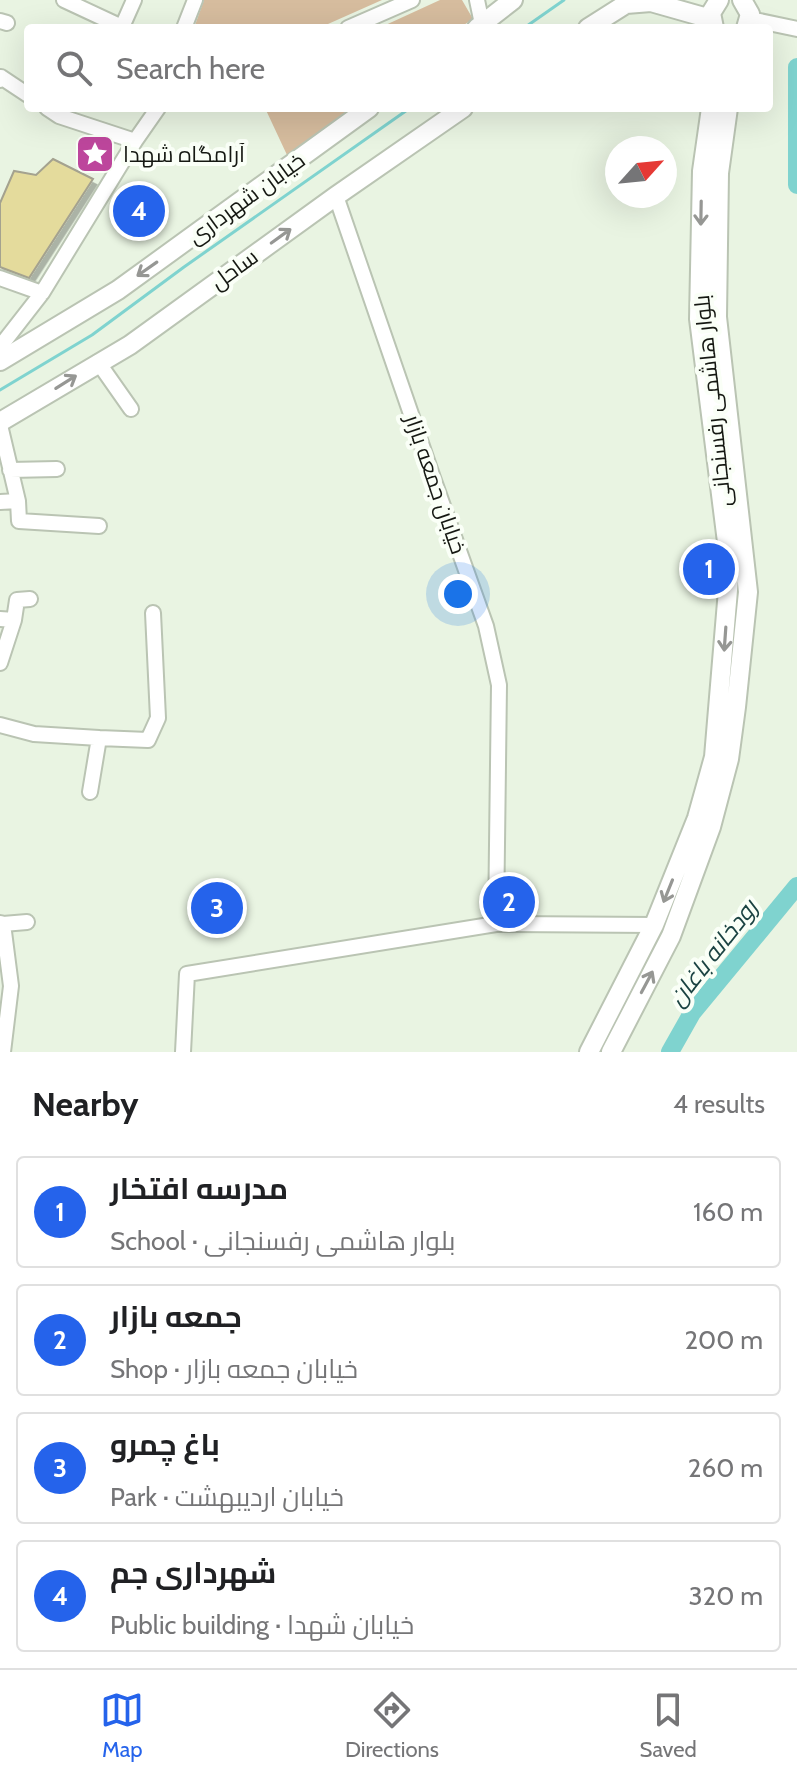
<!DOCTYPE html>
<meta charset="utf-8">
<style>
body{margin:0;font-family:Cabin,Cairo,sans-serif;background:#f6f6f6;color:#202124}
.compass{position:absolute;left:605px;top:136px;width:72px;height:72px;border-radius:50%;background:#fff;box-shadow:0 8px 32px #0002;rotate:63deg}
.you{position:absolute;left:458px;top:594px;width:28px;height:28px;margin:-20px;border:6px solid #fff;border-radius:50%;background:#1a73e8;box-shadow:0 0 0 12px #1a73e833}
.badge{display:grid;place-items:center;width:52px;height:52px;border-radius:50%;background:#2563eb;color:#fff;font-size:26px;font-weight:700}
.pin{position:absolute;translate:-50% -50%;border:4px solid #fff;box-shadow:0 2px 8px #0006}
.list{margin:0;padding:0;list-style:none}
h2{display:flex;justify-content:space-between;align-items:center;height:104px;margin:0;padding:0 32px;font-size:34px}
h2 small{font-size:26px;font-weight:400;color:#757577}
.list li{display:grid;grid-template-columns:52px 1fr auto;gap:24px;align-items:center;box-sizing:border-box;height:112px;margin:0 16px 16px;padding:0 16px;border:2px solid #e0e0e0;border-radius:8px}
.list b{display:block;font-size:30px;white-space:nowrap}
.list p{margin:0;font-size:26px;white-space:nowrap;color:#757577}
.list em{font-size:26px;font-style:normal;color:#757577}
.icon{flex:none;width:44px;height:44px;fill:none;stroke:currentColor;stroke-width:2;stroke-linecap:round;stroke-linejoin:round}
.map{position:relative;flex:none;width:797px;height:1052px;overflow:hidden}
.search{position:absolute;background:#fff;box-shadow:0 8px 32px #0002;left:24px;right:24px;top:24px;height:88px;display:flex;align-items:center;gap:20px;box-sizing:border-box;padding:0 28px;border-radius:8px;color:#757577;font-size:30px}
.sheet{height:616px;background:#fff}
nav{display:flex;justify-content:space-around;align-items:center;box-sizing:border-box;height:112px;border-top:2px solid #e0e0e0;background:#fff;font-size:22px;color:#757577}
nav a{display:grid;justify-items:center;gap:4px}
nav .on{color:#2563eb}
.map>svg:first-child{display:block}
</style>
<div class="map">
<svg width="797" height="1052" viewBox="0 0 797 1052">
<defs>
<filter id="shadow"><feDropShadow dx="3.5" dy="6" stdDeviation="0" flood-color="#0004"/></filter>
</defs>
<rect width="100%" height="100%" fill="#e9f4e2"/>
<path fill="#d6bc9e" d="M 204,0 L 382,0 L 319,28 L 194,28 Z
M 440,0 L 462,0 L 473,19 L 459,28 L 379,28 Z
M 265,108 L 351,108 L 287,155 Z"/>
<g fill="none" stroke-linecap="round" stroke-linejoin="round">
<path stroke="#7fd3cf" stroke-width="3" d="M 524,28 L 564,0
M 0,390 L 92,335 L 184,267 L 410,108"/>
<path stroke="#7fd3cf" stroke-width="18" d="M 797,67 L 797,185
M 670,1052 L 692,1013 L 797,886"/>
</g>
<path fill="#e4db9c" stroke="#a4a28f" stroke-width="2" filter="url(#shadow)" d="M 53,159 L 93,179 L 29,278 L 0,267 L 0,203 L 14,171 L 36,175 Z"/>
<g fill="none" stroke-linecap="round" stroke-linejoin="round">
<g stroke="#bac4b3" stroke-width="18">
<path id="minor" d="M 64,0 L 124,28
M 477,0 L 482,24
M 750,19 L 797,29
M 0,21 L 7,23
M 122,27 L 134,0
M 184,28 L 195,0
M 348,28 L 412,0
M 0,80 L 1,77 L 28,95
M 47,108 L 59,116 L 135,141
M 336,196 L 433,478 L 486,626 L 499,685 L 496,924
M 0,278 L 42,293
M 0,347 L 42,293 L 135,141 L 158,108
M 98,362 L 131,409
M 0,425 L 18,501
M 10,470 L 57,469
M 0,502 L 18,501 L 19,521 L 99,526
M 0,619 L 14,620 L 0,663
M 14,620 L 17,600 L 30,599
M 0,725 L 34,734 L 99,738 L 90,792
M 99,738 L 148,740 L 158,718 L 153,613
M 0,923 L 3,924 L 11,986 L 3,1052
M 3,924 L 27,922
M 183,1052 L 187,974 L 496,924 L 654,925"/>
</g>
<g stroke="#bac4b3" stroke-width="22">
<path id="major" d="M 742,0 L 750,14 L 746,28
M 477,28 L 513,0
M 588,28 L 626,4 L 651,2 L 711,19
M 714,28 L 711,13 L 719,0
M 0,361 L 118,290 L 369,108
M 0,422 L 130,345 L 336,196 L 463,108
M 589,1052 L 654,925 L 697,818 L 714,757 L 730,566 L 699,319 L 702,171 L 711,108
M 611,1052 L 671,936 L 711,827 L 729,759 L 736,707 L 748,592 L 717,317 L 719,173 L 728,108"/>
</g>
<use href="#minor" stroke="#fff" stroke-width="14"/>
<use href="#major" stroke="#fff" stroke-width="18"/>
</g>
<defs><path id="oneway-shaft" d="M-6 0H5M1.5-3L5.5 0L1.5 3" fill="none" stroke-width="1.6" stroke-linecap="round" stroke-linejoin="round" transform="scale(2)"/></defs>
<g stroke="#969794">
<use href="#oneway-shaft" transform="translate(701 213) rotate(91)"/>
<use href="#oneway-shaft" transform="translate(281 236) rotate(-36)"/>
<use href="#oneway-shaft" transform="translate(147 269) rotate(145)"/>
<use href="#oneway-shaft" transform="translate(66 382) rotate(-32)"/>
<use href="#oneway-shaft" transform="translate(725 639) rotate(94)"/>
<use href="#oneway-shaft" transform="translate(668 891) rotate(112)"/>
<use href="#oneway-shaft" transform="translate(647 982) rotate(-62)"/>
</g>
<defs>
<g id="sight-square" transform="scale(2)"><rect x="-9" y="-9" width="18" height="18" rx="4" fill="#bd469c" stroke="#fafff7"/><path d="M0-6L1.8-2.2L6-1.7L2.9 1.2L3.7 5.4L0 3.3L-3.7 5.4L-2.9 1.2L-6-1.7L-1.8-2.2Z" fill="#fff"/></g>
</defs>
<g fill-rule="evenodd">
<use href="#sight-square" x="95" y="154"/>
</g>
<g text-anchor="middle" stroke-width="8" stroke-linejoin="round" paint-order="stroke">
<g font-size="22" fill="#151812" stroke="#fafff7" text-anchor="start">
<text x="123" y="162">آرامگاه شهدا</text>
</g>
<g font-size="22" fill="#151812" stroke="#fafff7">
<text transform="translate(246 198) rotate(-36)" y="8">خیابان شهرداری</text>
<text transform="translate(234 269) rotate(-36)" y="8">ساحل</text>
<text transform="translate(712 401) rotate(-96)" y="8">بلوار هاشمی رفسنجانی</text>
<text transform="translate(436 484) rotate(71)" y="8">خیابان جمعه بازار</text>
</g>
<g font-size="24" font-style="italic" fill="#1b4342" stroke="#fafff7">
<text transform="translate(713 953) rotate(-52)" y="8">رودخانه باغان</text>
</g>
</g>
</svg>
<svg class="compass" viewBox="-18 -18 36 36"><path d="M0-13l5 13h-10z" fill="#e53935"/><path d="M0 13l5-13h-10z" fill="#757577"/></svg>
<div class="you"></div>
<div class="pin badge" style="left:709px;top:569px">1</div>
<div class="pin badge" style="left:509px;top:902px">2</div>
<div class="pin badge" style="left:217px;top:908px">3</div>
<div class="pin badge" style="left:139px;top:211px">4</div>
<div class="search"><svg class="icon" aria-label="search" viewBox="0 0 24 24"><circle cx="10" cy="10" r="6"/><path d="M15 15l6 6"/></svg>Search here</div>
</div>
<section class="sheet">
<h2>Nearby<small>4 results</small></h2>
<ul class="list">
<li><span class="badge">1</span><div><b>مدرسه افتخار</b><p>School · بلوار هاشمی رفسنجانی</p></div><em>160 m</em></li>
<li><span class="badge">2</span><div><b>جمعه بازار</b><p>Shop · خیابان جمعه بازار</p></div><em>200 m</em></li>
<li><span class="badge">3</span><div><b>باغ چمرو</b><p>Park · خیابان اردیبهشت</p></div><em>260 m</em></li>
<li><span class="badge">4</span><div><b>شهرداری جم</b><p>Public building · خیابان شهدا</p></div><em>320 m</em></li>
</ul>
</section>
<nav>
<a class="on"><svg class="icon" aria-label="map" viewBox="0 0 24 24"><path d="M3 6l6-2 6 2 6-2v14l-6 2-6-2-6 2zM9 4v14M15 6v14"/></svg>Map</a>
<a><svg class="icon" aria-label="directions" viewBox="0 0 24 24"><path d="M12 3l9 9-9 9-9-9zM9 14v-3h6M13 9l2 2-2 2"/></svg>Directions</a>
<a><svg class="icon" aria-label="saved" viewBox="0 0 24 24"><path d="M7 4h10v16l-5-4-5 4z"/></svg>Saved</a>
</nav>
